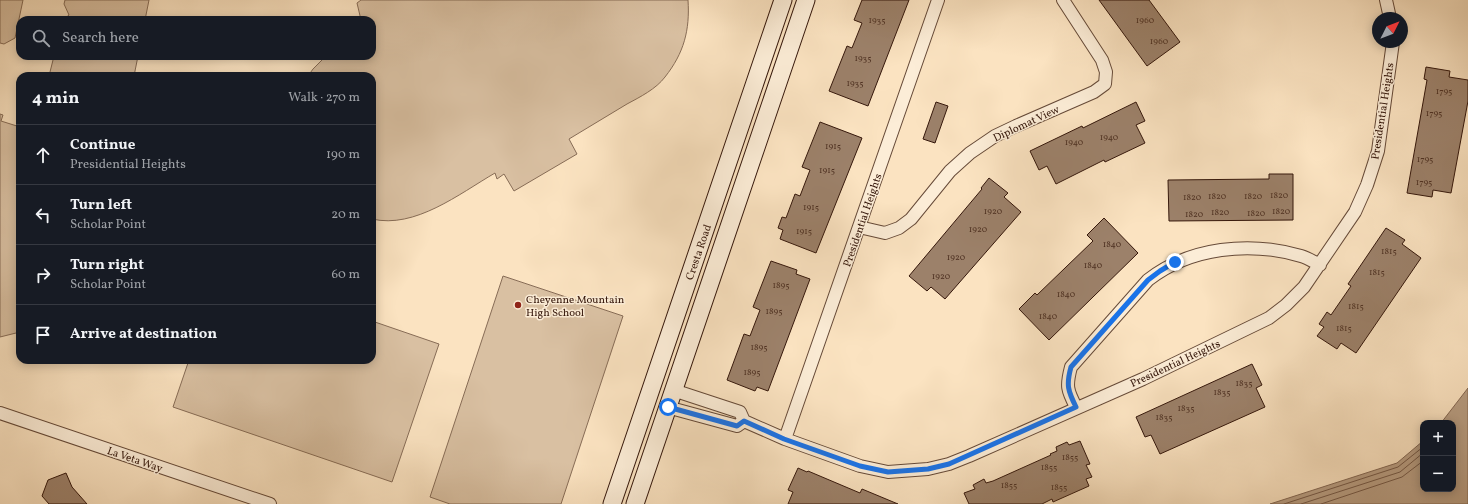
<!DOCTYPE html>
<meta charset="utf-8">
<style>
body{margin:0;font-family:Vollkorn,serif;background:#242831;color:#f1f3f6}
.controls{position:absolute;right:12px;bottom:12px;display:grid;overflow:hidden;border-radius:8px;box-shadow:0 2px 10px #0003}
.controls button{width:36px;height:36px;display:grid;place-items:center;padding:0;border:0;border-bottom:1px solid #363941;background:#171b24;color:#f1f3f6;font:20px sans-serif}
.compass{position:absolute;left:1372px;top:12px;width:36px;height:36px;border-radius:50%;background:#171b24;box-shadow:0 2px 10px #0003;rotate:48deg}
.stop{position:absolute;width:12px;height:12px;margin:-9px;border:3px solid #1a73e8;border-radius:50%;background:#fff}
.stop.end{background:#1a73e8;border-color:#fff;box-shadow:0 1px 4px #0008}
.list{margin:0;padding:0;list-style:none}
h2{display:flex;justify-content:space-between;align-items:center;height:52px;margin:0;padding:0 16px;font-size:17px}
h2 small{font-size:13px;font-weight:400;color:#9ea1a6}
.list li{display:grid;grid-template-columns:26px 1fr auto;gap:12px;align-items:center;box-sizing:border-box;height:60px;padding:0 16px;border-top:1px solid #363941}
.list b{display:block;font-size:15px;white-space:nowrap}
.list p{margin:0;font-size:13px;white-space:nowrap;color:#9ea1a6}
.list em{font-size:13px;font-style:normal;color:#9ea1a6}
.icon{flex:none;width:22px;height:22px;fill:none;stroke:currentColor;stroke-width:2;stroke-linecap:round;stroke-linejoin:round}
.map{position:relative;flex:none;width:1468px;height:504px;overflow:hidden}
.search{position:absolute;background:#171b24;box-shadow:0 2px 10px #0003;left:16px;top:16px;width:360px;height:44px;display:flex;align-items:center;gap:10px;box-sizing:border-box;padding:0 14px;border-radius:12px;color:#9ea1a6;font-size:15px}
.panel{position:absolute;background:#171b24;box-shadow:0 2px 10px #0003;left:16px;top:72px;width:360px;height:292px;border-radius:12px}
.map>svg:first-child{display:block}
</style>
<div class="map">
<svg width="1468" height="504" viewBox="0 0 1468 504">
<rect width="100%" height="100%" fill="#fbe3c1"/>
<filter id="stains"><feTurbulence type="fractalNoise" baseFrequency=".005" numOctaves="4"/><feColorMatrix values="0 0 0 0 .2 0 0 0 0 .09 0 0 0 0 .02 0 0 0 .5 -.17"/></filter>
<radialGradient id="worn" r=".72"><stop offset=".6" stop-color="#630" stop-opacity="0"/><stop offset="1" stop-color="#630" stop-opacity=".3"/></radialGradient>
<path fill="#d9c0a2" stroke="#876c56" d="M 0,0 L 23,0 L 15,38 L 4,44 L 0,43 Z
M 65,0 L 149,0 L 145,20 L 63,20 L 69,15 L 64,4 Z
M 361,0 L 688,0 C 690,30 684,53 665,77 C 656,89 640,97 627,104 C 608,116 588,127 569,139 L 577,154 L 514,191 L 504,174 L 497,179 L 495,173 C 459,194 415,229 372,219 L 372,76 L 308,76 L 313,69 L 326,56 L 372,56 L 372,20 L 361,20 L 357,3 Z
M 54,56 L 138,56 L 134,76 L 49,76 Z
M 0,114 L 3,115 L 1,121 L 20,127 L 20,332 L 0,337 Z
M 503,276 L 623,316 L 561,504 L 450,504 L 430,497 Z
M 372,321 L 439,344 L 392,482 L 173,407 L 189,360 L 372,360 Z"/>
<path fill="#b89e83" stroke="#846853" d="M 1468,388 L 1468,504 L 1270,504 L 1397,463 L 1423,441 L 1423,489 L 1453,489 L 1453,423 L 1441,423 Z"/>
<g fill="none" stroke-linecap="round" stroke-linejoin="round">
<path stroke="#765a47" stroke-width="1" d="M 1284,504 L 1398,467 L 1423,447
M 1301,504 L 1400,472 L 1423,453
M 1321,504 L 1402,477 L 1423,461"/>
</g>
<path fill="#9c816a" stroke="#35170b" d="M 862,0 L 909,0 L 868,106 L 829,91 L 847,46 L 852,48 L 862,23 L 854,20 Z
M 1099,0 L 1149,0 L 1180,42 L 1147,66 Z
M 1426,67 L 1450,71 L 1449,77 L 1468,80 L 1468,101 L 1451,193 L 1433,190 L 1432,197 L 1407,193 L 1427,80 L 1424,79 Z
M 936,102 L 948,106 L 935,143 L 923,139 Z
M 1136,102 L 1145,121 L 1136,125 L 1145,143 L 1105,162 L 1104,160 L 1056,184 L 1047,166 L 1039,170 L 1030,151 L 1082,126 L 1083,128 Z
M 820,122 L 862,138 L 816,253 L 780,239 L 783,230 L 778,228 L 782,217 L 786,218 L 795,194 L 800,196 L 810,170 L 802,167 Z
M 1269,174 L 1293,174 L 1293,220 L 1169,221 L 1168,180 L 1269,179 Z
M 989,178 L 1008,193 L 1004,197 L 1021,212 L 945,299 L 931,287 L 927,291 L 909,276 L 982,189 L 981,188 Z
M 1104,218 L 1138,253 L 1049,340 L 1019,309 L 1035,293 L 1037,295 L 1093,241 L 1087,235 Z
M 1386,228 L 1405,240 L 1402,244 L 1421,258 L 1356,353 L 1341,343 L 1337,349 L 1317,336 L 1324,327 L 1319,324 L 1327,312 L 1331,315 L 1351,286 L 1348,284 Z
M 771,261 L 797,270 L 796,274 L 810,279 L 768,391 L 757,387 L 755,391 L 727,380 L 744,334 L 750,336 L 760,310 L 753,307 Z
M 1252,364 L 1262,385 L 1256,388 L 1265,407 L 1160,454 L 1151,435 L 1145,437 L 1136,417 Z
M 1080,441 L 1090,464 L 1086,465 L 1092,477 L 1086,479 L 1089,486 L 1053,502 L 1052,499 L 1042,504 L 969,504 L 964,493 L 975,489 L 973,485 L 984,479 L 986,483 L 993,481 L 1051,455 L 1050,454 L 1057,451 L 1056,447 L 1067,442 L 1069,445 Z
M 798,468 L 807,472 L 808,471 L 860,493 L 862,489 L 898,504 L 788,504 L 793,492 L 788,490 Z
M 66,473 L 72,487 L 87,504 L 49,504 L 42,496 L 48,480 Z"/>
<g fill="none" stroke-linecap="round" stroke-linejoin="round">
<g stroke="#664a38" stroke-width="14">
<path id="street" d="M 1386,0 L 1390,18
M 859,227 L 885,233 L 899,228 L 911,219 L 950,171 L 970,153 L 995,136 L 1016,126 L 1094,92 L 1105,84 L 1106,72 L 1102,60 L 1063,0
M 673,390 L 740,412 L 744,421 L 785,439 L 860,466 L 888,472 L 928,469 L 949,464 L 969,456 L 1143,379 L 1269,318 L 1286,305 L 1304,287 L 1355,212 L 1367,185 L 1378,151 L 1393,42
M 667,407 L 737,426 L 744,421
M 1076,407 C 1067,390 1066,386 1071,367 L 1148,280 C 1190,247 1250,241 1301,256 C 1308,258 1314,262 1320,265
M 0,413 L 270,504
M 785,439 L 938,0"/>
</g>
<g stroke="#35170b" stroke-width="19">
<path id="secondary" d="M 612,504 L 783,0
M 635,504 L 806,0"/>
</g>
<use href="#street" stroke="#fcedd7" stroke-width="12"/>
<use href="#secondary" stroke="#fcedd7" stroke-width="17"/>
</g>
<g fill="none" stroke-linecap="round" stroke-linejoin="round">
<path stroke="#1a73e8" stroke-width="5" d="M 668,407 L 737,426 L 744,421 L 784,439 L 860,466 L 888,472 L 928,469 L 949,464 L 1076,407 C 1068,391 1066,385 1071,367 L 1148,280 L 1160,271 L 1175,262"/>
</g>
<circle fill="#8f2418" stroke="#fcedd7" stroke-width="1.5" cx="518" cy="305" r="4"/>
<g text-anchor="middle" stroke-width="3" stroke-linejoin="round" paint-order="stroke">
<g font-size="9" fill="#4f3223">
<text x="877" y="23">1935</text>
<text x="1145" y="23">1960</text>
<text x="1159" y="44">1960</text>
<text x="863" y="61">1935</text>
<text x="855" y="86">1935</text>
<text x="1444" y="94">1795</text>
<text x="1434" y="116">1795</text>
<text x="1109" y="140">1940</text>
<text x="1074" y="145">1940</text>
<text x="833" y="149">1915</text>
<text x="1425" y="162">1795</text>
<text x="827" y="173">1915</text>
<text x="1424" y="185">1795</text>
<text x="1279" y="198">1820</text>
<text x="1217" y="199">1820</text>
<text x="1253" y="199">1820</text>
<text x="1192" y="200">1820</text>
<text x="811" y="210">1915</text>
<text x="993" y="214">1920</text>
<text x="1281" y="214">1820</text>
<text x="1220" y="215">1820</text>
<text x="1256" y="216">1820</text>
<text x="1194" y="217">1820</text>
<text x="978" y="232">1920</text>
<text x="804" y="234">1915</text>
<text x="1112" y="247">1840</text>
<text x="1389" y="254">1815</text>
<text x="956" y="260">1920</text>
<text x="1093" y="268">1840</text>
<text x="1377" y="275">1815</text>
<text x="941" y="279">1920</text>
<text x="781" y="288">1895</text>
<text x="1066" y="297">1840</text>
<text x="1356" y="309">1815</text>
<text x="774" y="314">1895</text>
<text x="1048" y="319">1840</text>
<text x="1344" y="331">1815</text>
<text x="759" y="350">1895</text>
<text x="752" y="375">1895</text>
<text x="1244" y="386">1835</text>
<text x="1222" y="395">1835</text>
<text x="1186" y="411">1835</text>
<text x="1164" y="420">1835</text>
<text x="1070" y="460">1855</text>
<text x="1049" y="470">1855</text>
<text x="1009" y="488">1855</text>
<text x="1059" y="490">1855</text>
</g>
<g font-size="11" fill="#35170b" stroke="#fcedd7">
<text transform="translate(1382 111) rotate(-81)" y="4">Presidential Heights</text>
<text transform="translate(1026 123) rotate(-25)" y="4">Diplomat View</text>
<text transform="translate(862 220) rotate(-71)" y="4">Presidential Heights</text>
<text transform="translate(698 252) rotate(-71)" y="4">Cresta Road</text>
<text transform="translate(1175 363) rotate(-25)" y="4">Presidential Heights</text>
<text transform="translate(135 459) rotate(19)" y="4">La Veta Way</text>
</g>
<g font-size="11" fill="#35170b" stroke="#fcedd7" text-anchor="start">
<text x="526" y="303">Cheyenne Mountain<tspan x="526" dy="13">High School</tspan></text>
</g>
</g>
<rect width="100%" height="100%" filter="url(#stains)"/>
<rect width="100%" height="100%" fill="url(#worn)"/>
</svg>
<div class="controls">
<button>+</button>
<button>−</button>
</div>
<svg class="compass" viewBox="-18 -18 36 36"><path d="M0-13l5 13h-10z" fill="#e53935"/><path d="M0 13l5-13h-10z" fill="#9ea1a6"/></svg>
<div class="stop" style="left:668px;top:407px"></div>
<div class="stop end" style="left:1175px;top:262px"></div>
<div class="search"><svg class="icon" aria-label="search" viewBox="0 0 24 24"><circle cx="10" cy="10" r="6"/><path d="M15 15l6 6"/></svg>Search here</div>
<section class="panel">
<h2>4 min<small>Walk · 270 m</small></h2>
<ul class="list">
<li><svg class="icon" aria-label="ahead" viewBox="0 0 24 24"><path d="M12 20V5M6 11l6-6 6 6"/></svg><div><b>Continue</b><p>Presidential Heights</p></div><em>190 m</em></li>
<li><svg class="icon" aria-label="left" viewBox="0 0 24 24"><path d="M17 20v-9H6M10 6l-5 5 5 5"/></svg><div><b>Turn left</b><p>Scholar Point</p></div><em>20 m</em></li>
<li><svg class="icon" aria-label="right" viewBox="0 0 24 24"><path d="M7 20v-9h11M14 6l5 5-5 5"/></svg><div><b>Turn right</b><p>Scholar Point</p></div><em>60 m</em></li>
<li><svg class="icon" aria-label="arrive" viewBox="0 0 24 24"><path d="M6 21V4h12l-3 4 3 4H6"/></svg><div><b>Arrive at destination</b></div></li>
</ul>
</section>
</div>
